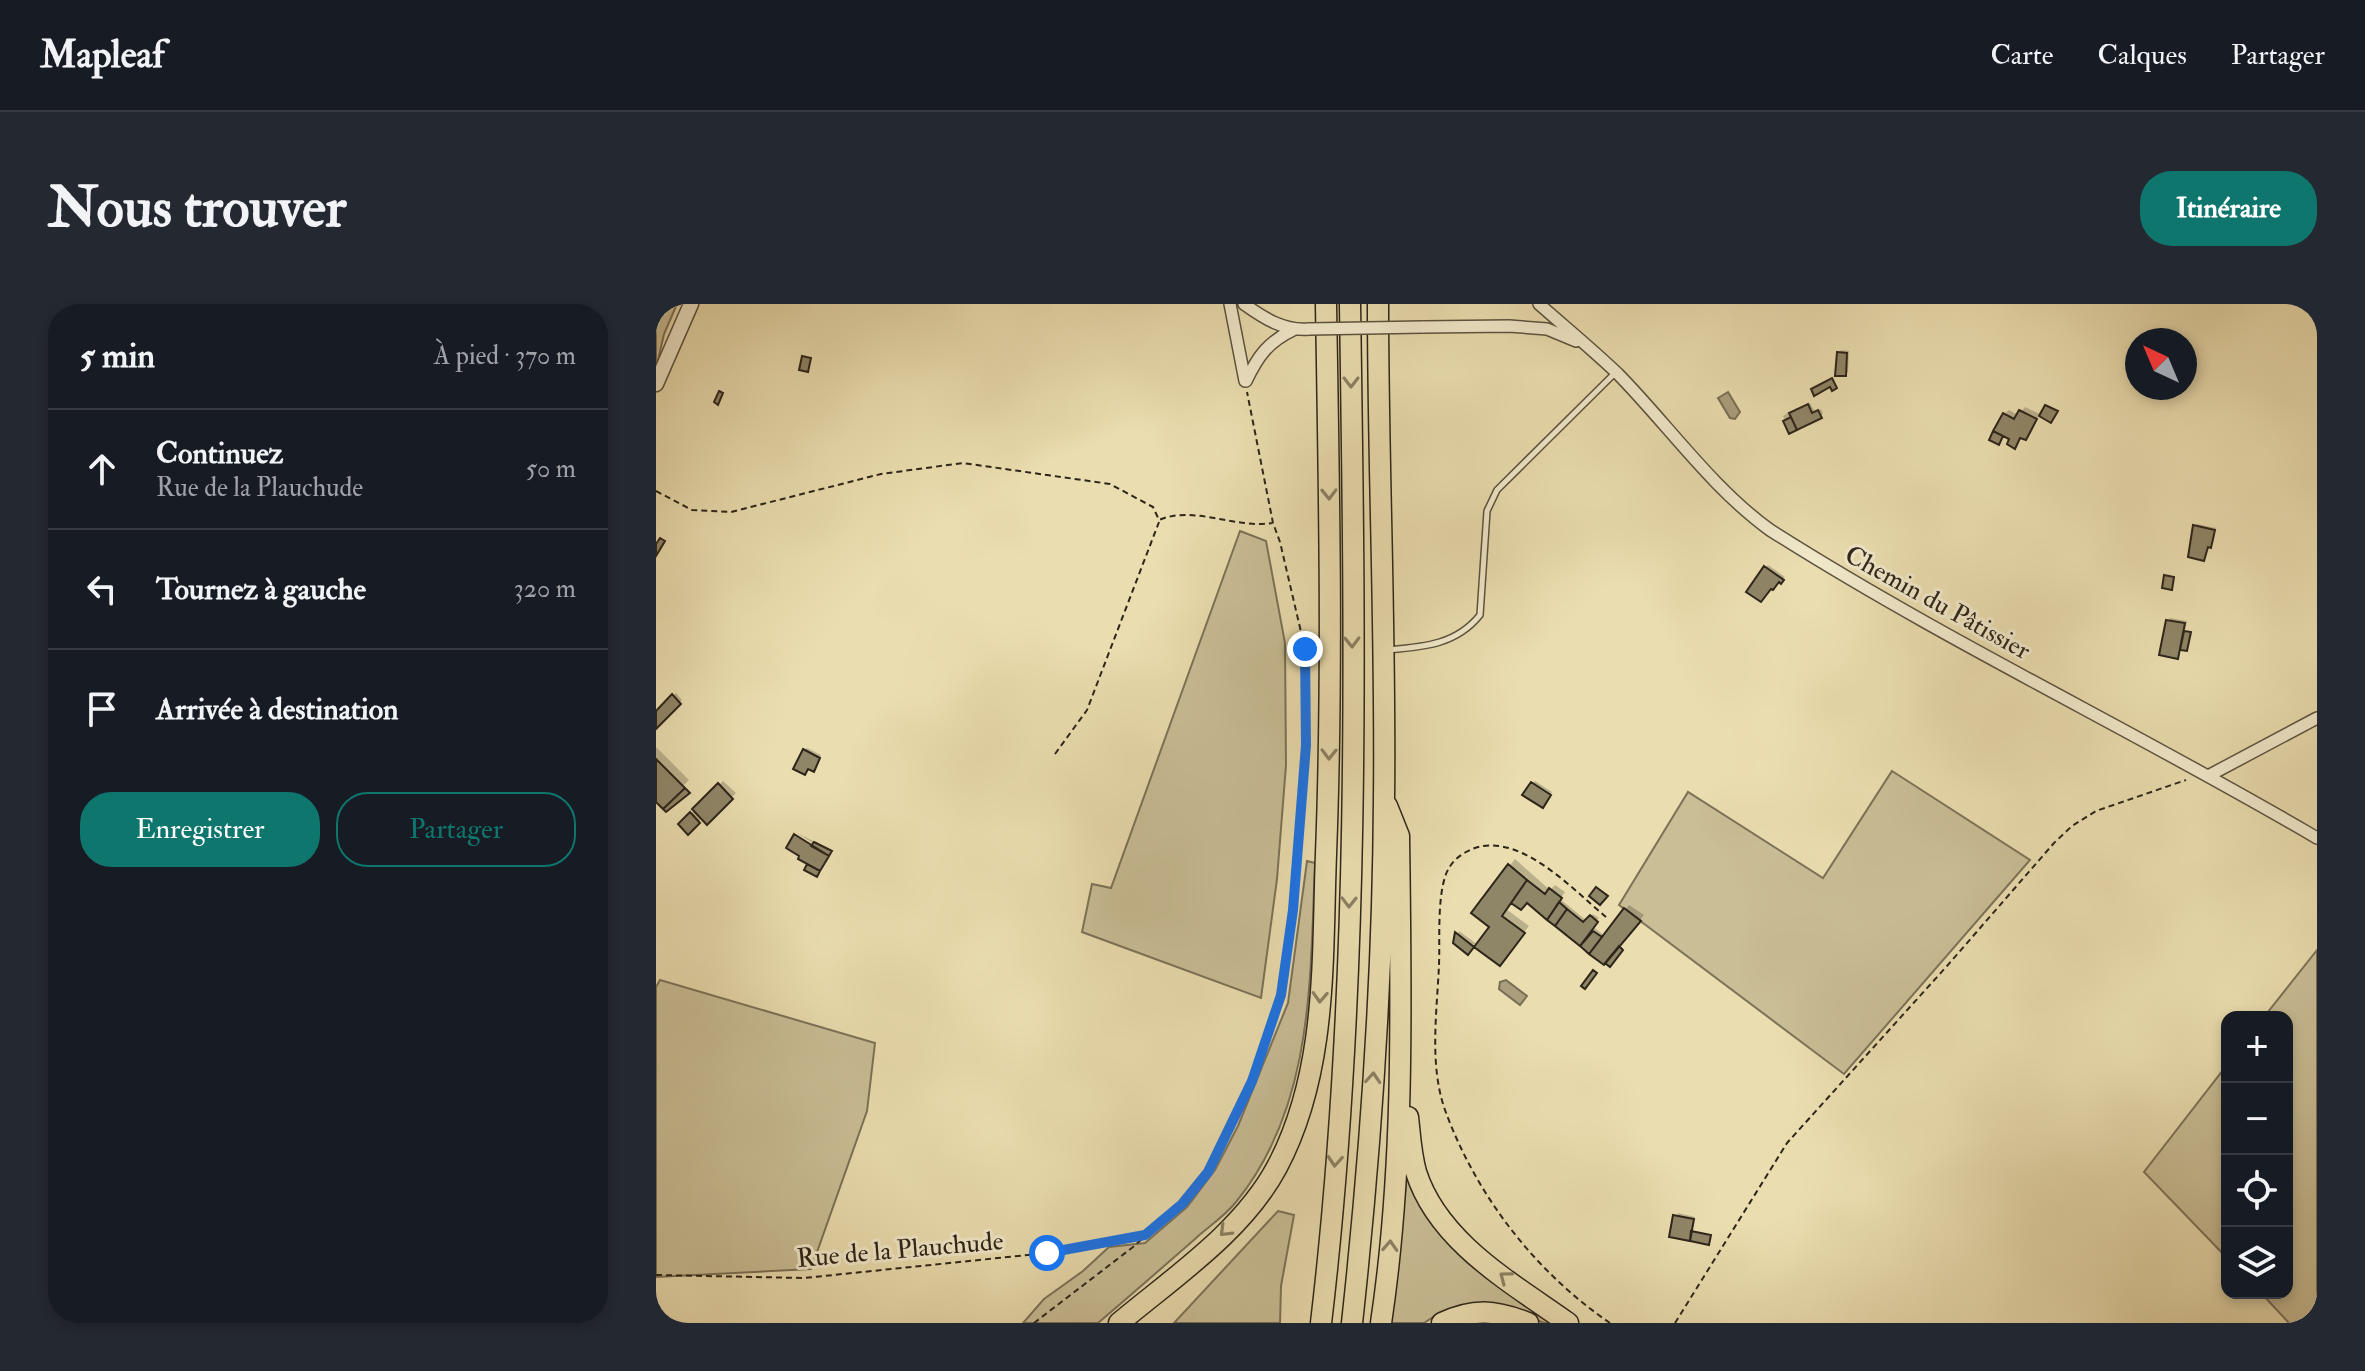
<!DOCTYPE html>
<html lang="fr">
<meta charset="utf-8">
<style>
body{margin:0;font-family:"IM FELL Double Pica",serif;background:#242831;color:#f1f3f6}
.controls{position:absolute;right:24px;bottom:24px;display:grid;overflow:hidden;border-radius:16px;box-shadow:0 4px 12px #0003}
.controls button{width:72px;height:72px;display:grid;place-items:center;padding:0;border:0;border-bottom:2px solid #363941;background:#171b24;color:#f1f3f6;font:40px sans-serif}
.compass{position:absolute;left:1469px;top:24px;width:72px;height:72px;border-radius:50%;background:#171b24;box-shadow:0 4px 12px #0003;rotate:316deg}
.stop{position:absolute;width:24px;height:24px;margin:-18px;border:6px solid #1a73e8;border-radius:50%;background:#fff}
.stop.end{background:#1a73e8;border-color:#fff;box-shadow:0 2px 8px #0008}
.list{margin:0;padding:0;list-style:none}
h2{display:flex;justify-content:space-between;align-items:center;height:104px;margin:0;padding:0 32px;font-size:34px}
h2 small{font-size:26px;font-weight:400;color:#9ea1a6}
.list li{display:grid;grid-template-columns:52px 1fr auto;gap:24px;align-items:center;box-sizing:border-box;height:120px;padding:0 32px;border-top:2px solid #363941}
.list b{display:block;font-size:30px;white-space:nowrap}
.list p{margin:0;font-size:26px;white-space:nowrap;color:#9ea1a6}
.list em{font-size:26px;font-style:normal;color:#9ea1a6}
.actions{display:flex;gap:16px;padding:24px 32px}
.actions a{flex:1;padding:18px 0;border:2px solid #0f766e;border-radius:32px;text-align:center;font-size:28px;color:#0f766e}
.actions .main{background:#0f766e;color:#fff}
.icon{flex:none;width:44px;height:44px;fill:none;stroke:currentColor;stroke-width:2;stroke-linecap:round;stroke-linejoin:round}
.map{position:relative;flex:none;width:1661px;height:1019px;overflow:hidden;border-radius:32px}
header{display:flex;align-items:center;gap:48px;box-sizing:border-box;height:112px;padding:0 40px;background:#171b24;border-bottom:2px solid #363941}
header strong{font-size:38px}
nav{display:flex;gap:44px;margin-inline-start:auto;font-size:28px}
.intro{display:flex;align-items:center;justify-content:space-between;box-sizing:border-box;height:192px;padding:0 48px}
h1{margin:0;font-size:56px}
.button{padding:20px 36px;border-radius:32px;background:#0f766e;color:#fff;font-size:28px;font-weight:700}
main{display:flex;gap:48px;padding:0 48px}
aside{flex:1;background:#171b24;border-radius:32px;box-shadow:0 4px 12px #0003}
.map>svg:first-child{display:block}
</style>
<header>
<strong>Mapleaf</strong>
<nav><a>Carte</a><a>Calques</a><a>Partager</a></nav>
</header>
<div class="intro"><h1>Nous trouver</h1><a class="button">Itinéraire</a></div>
<main>
<aside>
<h2>5 min<small>À pied · 370 m</small></h2>
<ul class="list">
<li><svg class="icon" aria-label="ahead" viewBox="0 0 24 24"><path d="M12 20V5M6 11l6-6 6 6"/></svg><div><b>Continuez</b><p>Rue de la Plauchude</p></div><em>50 m</em></li>
<li><svg class="icon" aria-label="left" viewBox="0 0 24 24"><path d="M17 20v-9H6M10 6l-5 5 5 5"/></svg><div><b>Tournez à gauche</b></div><em>320 m</em></li>
<li><svg class="icon" aria-label="arrive" viewBox="0 0 24 24"><path d="M6 21V4h12l-3 4 3 4H6"/></svg><div><b>Arrivée à destination</b></div></li>
</ul>
<div class="actions"><a class="main">Enregistrer</a><a>Partager</a></div>
</aside>
<div class="map">
<svg width="1661" height="1019" viewBox="0 0 1661 1019">
<rect width="100%" height="100%" fill="#eaddaf"/>
<filter id="stains"><feTurbulence type="fractalNoise" baseFrequency=".0025" numOctaves="4"/><feColorMatrix values="0 0 0 0 .2 0 0 0 0 .09 0 0 0 0 .02 0 0 0 .5 -.17"/></filter>
<radialGradient id="worn" r=".72"><stop offset=".6" stop-color="#630" stop-opacity="0"/><stop offset="1" stop-color="#630" stop-opacity=".3"/></radialGradient>
<path fill="#cabe96" stroke="#7c7258" stroke-width="2" d="M 0,0 L 21,0 L 8,30 L 0,65 Z
M 584,227 L 610,237 L 629,339 L 630,461 L 621,575 L 605,694 L 426,628 L 436,580 L 455,584 Z
M 1236,467 L 1374,556 L 1188,770 L 963,601 L 1032,488 L 1167,574 Z
M 651,557 L 659,559 C 654,675 658,802 580,898 C 569,912 552,923 539,935 C 507,963 475,991 442,1019 L 367,1019 L 388,995 L 427,967 L 453,943 L 489,939 L 531,903 L 559,866 L 582,822 L 632,699 Z
M 1661,646 L 1661,1019 L 1633,1019 L 1605,989 L 1631,989 L 1631,713 L 1608,713 Z
M 4,676 L 219,739 L 211,807 L 155,965 L 0,973 L 0,683 Z
M 1571,761 L 1571,954 L 1488,868 Z
M 751,871 L 900,1019 L 888,1019 L 852,1004 L 806,1002 L 785,1008 L 768,1019 L 735,1019 Z
M 622,907 L 638,911 L 625,982 L 624,1019 L 518,1019 Z"/>
<path fill="#aa9e7c" stroke="#786e55" stroke-width="2" d="M 1072,88 L 1084,108 L 1079,115 L 1074,114 L 1062,94 Z
M 850,676 L 871,692 L 864,701 L 843,685 L 844,678 Z"/>
<path fill="#0003" d="M 1185,46 L 1193,47 L 1192,68 L 1189,70 L 1183,49 Z
M 1154,99 L 1159,108 L 1165,105 L 1167,110 L 1134,127 L 1127,112 L 1133,108 L 1134,111 Z
M 1391,101 L 1401,106 L 1395,116 L 1383,110 L 1374,130 L 1369,134 L 1366,132 L 1359,142 L 1356,134 L 1347,130 L 1348,110 L 1353,106 L 1362,111 L 1369,103 L 1386,111 Z
M 1541,220 L 1560,224 L 1557,239 L 1553,241 L 1548,255 L 1538,222 Z
M 1112,261 L 1129,273 L 1125,277 L 1110,264 Z
M 1514,314 L 1531,317 L 1529,327 L 1534,328 L 1531,344 L 1525,344 L 1522,353 L 1512,317 Z
M 20,389 L 26,396 L 0,422 L 0,410 Z
M 0,443 L 33,476 L 21,488 L 24,491 L 31,485 L 33,487 L 25,496 L 0,496 Z
M 151,444 L 165,451 L 160,463 L 148,447 Z
M 67,477 L 80,489 L 51,518 L 47,514 L 32,528 L 25,520 Z
M 879,477 L 896,488 L 889,499 L 876,480 Z
M 141,529 L 175,546 L 161,570 L 150,565 L 158,540 Z
M 859,555 L 894,586 L 899,581 L 909,588 L 904,595 L 931,617 L 937,610 L 943,614 L 936,622 L 949,632 L 973,601 L 988,611 L 963,641 L 967,645 L 954,660 L 948,658 L 871,597 L 856,597 L 850,605 L 873,622 L 843,659 L 818,640 L 812,648 L 799,638 L 803,627 L 822,641 L 836,623 L 817,608 Z
M 1022,909 L 1039,913 L 1036,927 L 1015,931 Z"/>
<path fill="#8f8567" stroke="#2d251a" stroke-width="2" d="M 1181,48 L 1191,49 L 1190,72 L 1179,72 Z
M 146,52 L 155,54 L 152,68 L 143,66 Z
M 1176,74 L 1181,84 L 1176,87 L 1174,83 L 1158,92 L 1155,85 Z
M 63,87 L 67,89 L 62,101 L 58,98 Z
M 1152,100 L 1156,109 L 1162,106 L 1166,114 L 1141,126 L 1133,109 Z
M 1389,101 L 1402,107 L 1395,119 L 1383,112 Z
M 1363,106 L 1381,115 L 1370,136 L 1364,134 L 1359,145 L 1351,140 L 1353,135 L 1337,127 L 1347,109 L 1358,115 Z
M 1135,113 L 1141,126 L 1133,130 L 1127,117 Z
M 1337,127 L 1347,132 L 1343,141 L 1333,136 Z
M 1537,221 L 1559,226 L 1555,244 L 1552,243 L 1548,257 L 1532,253 Z
M 4,234 L 9,237 L 0,252 L 0,240 Z
M 1108,262 L 1128,276 L 1125,280 L 1123,278 L 1117,286 L 1115,285 L 1105,298 L 1090,288 Z
M 1508,271 L 1518,273 L 1516,286 L 1506,284 Z
M 1510,316 L 1529,319 L 1522,355 L 1503,351 Z
M 1528,327 L 1535,328 L 1531,347 L 1524,346 Z
M 16,390 L 25,400 L 0,425 L 0,407 Z
M 147,445 L 164,454 L 158,468 L 152,465 L 149,471 L 137,465 Z
M 0,455 L 29,484 L 7,505 L 0,498 Z
M 875,478 L 895,491 L 887,504 L 866,491 Z
M 62,479 L 77,495 L 51,521 L 36,505 Z
M 29,484 L 34,489 L 10,508 L 7,505 Z
M 34,508 L 44,519 L 32,531 L 22,520 Z
M 138,530 L 173,552 L 164,567 L 142,555 L 143,552 L 130,544 Z
M 158,538 L 176,547 L 173,552 L 155,542 Z
M 151,560 L 164,567 L 161,573 L 148,566 Z
M 852,560 L 871,576 L 846,612 L 869,629 L 844,662 L 818,643 L 833,623 L 815,609 Z
M 871,576 L 889,590 L 893,584 L 906,594 L 891,616 L 871,599 L 865,606 L 855,599 Z
M 940,583 L 952,592 L 944,601 L 933,592 Z
M 903,598 L 911,605 L 899,622 L 891,616 Z
M 968,604 L 985,617 L 948,661 L 933,650 Z
M 911,605 L 927,618 L 934,611 L 942,618 L 924,642 L 899,622 Z
M 937,627 L 946,633 L 933,650 L 924,642 Z
M 799,628 L 818,643 L 812,651 L 797,639 Z
M 963,642 L 967,646 L 954,663 L 949,659 Z
M 937,666 L 941,669 L 929,685 L 925,682 Z
M 1017,911 L 1038,915 L 1034,937 L 1013,933 Z
M 1035,927 L 1055,931 L 1053,941 L 1034,937 Z"/>
<g fill="none" stroke-linecap="round" stroke-linejoin="round">
<g stroke="#5c533f" stroke-width="8">
<path id="service" d="M 731,346 C 767,343 800,341 824,311 L 831,207 L 841,186 L 960,68"/>
</g>
<g stroke="#5c533f" stroke-width="14">
<path id="minor" d="M 574,0 L 589,77
M 588,0 C 609,15 628,27 653,25
M 883,0 C 909,23 937,46 962,70 C 1012,121 1056,184 1114,226 C 1290,338 1481,428 1661,534
M 767,23 L 853,22 L 891,25 L 920,37
M 590,77 C 602,52 612,38 637,26
M 1552,472 L 1661,414"/>
</g>
<g stroke="#5c533f" stroke-width="17">
<path id="tertiary" d="M 0,80 L 35,0"/>
</g>
<g stroke="#2d251a" stroke-width="23">
<path id="motorway" d="M 752,813 C 754,831 755,850 760,868 C 782,938 856,979 912,1019
M 463,1019 C 518,973 587,927 621,863 C 672,767 666,654 670,550 C 677,366 673,183 670,0
M 665,1019 C 705,681 699,339 694,0
M 696,1019 C 715,845 727,670 728,495 C 730,330 722,165 722,0
M 725,1019 C 749,859 745,693 743,532 L 731,502
M 786,1019 C 818,1004 839,1006 872,1019"/>
</g>
<path stroke="#2d251a" stroke-width="2" stroke-dasharray="6 4" stroke-linecap="butt" d="M 0,187 L 36,206 L 75,208 L 225,170 L 307,159 L 454,180 L 497,203 L 503,216 C 538,201 579,225 616,219
M 399,450 L 431,406 L 503,218
M 950,613 C 915,584 858,521 810,548 C 801,553 794,560 790,570 C 781,595 784,634 783,661 C 781,707 773,761 789,806 C 820,891 879,968 954,1019
M 0,971 L 148,974 L 391,949 L 488,931
M 378,1019 L 477,943 L 526,900 L 552,868 L 596,777 L 625,691 L 637,606 L 650,441 L 649,345 L 624,238 L 617,219 L 591,88
M 1019,1019 L 1131,839 L 1291,662 L 1398,539 L 1416,522 L 1440,507 L 1530,476"/>
<use href="#service" stroke="#f1e9cb" stroke-width="5"/>
<use href="#minor" stroke="#f1e9cb" stroke-width="11"/>
<use href="#tertiary" stroke="#f1e9cb" stroke-width="14"/>
<use href="#motorway" stroke="#eaddaf" stroke-width="20"/>
<g stroke="#5c533f" stroke-width="14" stroke-linecap="butt">
<path id="minor-bridge" d="M 653,25 L 767,23"/>
</g>
<use href="#minor-bridge" stroke="#f1e9cb" stroke-width="11"/>
</g>
<defs><path id="oneway-chevron" d="M-2-3.5L2.5 0L-2 3.5" fill="none" stroke-width="1.6" stroke-linecap="round" stroke-linejoin="round" transform="scale(2)"/></defs>
<g stroke="#8c8164">
<use href="#oneway-chevron" transform="translate(695 78) rotate(90)"/>
<use href="#oneway-chevron" transform="translate(673 190) rotate(89)"/>
<use href="#oneway-chevron" transform="translate(696 338) rotate(89)"/>
<use href="#oneway-chevron" transform="translate(673 450) rotate(91)"/>
<use href="#oneway-chevron" transform="translate(693 598) rotate(91)"/>
<use href="#oneway-chevron" transform="translate(664 693) rotate(93)"/>
<use href="#oneway-chevron" transform="translate(717 774) rotate(-86)"/>
<use href="#oneway-chevron" transform="translate(679 857) rotate(94)"/>
<use href="#oneway-chevron" transform="translate(569 927) rotate(135)"/>
<use href="#oneway-chevron" transform="translate(734 942) rotate(-87)"/>
<use href="#oneway-chevron" transform="translate(849 973) rotate(-143)"/>
</g>
<g fill="none" stroke-linecap="round" stroke-linejoin="round">
<path stroke="#1a73e8" stroke-width="10" d="M 391,949 L 489,931 L 526,900 L 552,868 L 596,777 L 625,691 L 637,606 L 650,441 L 649,345"/>
</g>
<g text-anchor="middle" stroke-width="6" stroke-linejoin="round" paint-order="stroke">
<g font-size="26" fill="#2d251a" stroke="#f1e9cb">
<text transform="translate(1282 298) rotate(29)" y="9">Chemin du Pâtissier</text>
<text transform="translate(244 945) rotate(-5)" y="9">Rue de la Plauchude</text>
</g>
</g>
<rect width="100%" height="100%" filter="url(#stains)"/>
<rect width="100%" height="100%" fill="url(#worn)"/>
</svg>
<div class="controls">
<button>+</button>
<button>−</button>
<button><svg class="icon" aria-label="locate" viewBox="0 0 24 24"><circle cx="12" cy="12" r="6"/><path d="M12 2v4M12 18v4M2 12h4M18 12h4"/></svg></button>
<button><svg class="icon" aria-label="layers" viewBox="0 0 24 24"><path d="M12 4l9 5-9 5-9-5zM3 14l9 5 9-5"/></svg></button>
</div>
<svg class="compass" viewBox="-18 -18 36 36"><path d="M0-13l5 13h-10z" fill="#e53935"/><path d="M0 13l5-13h-10z" fill="#9ea1a6"/></svg>
<div class="stop" style="left:391px;top:949px"></div>
<div class="stop end" style="left:649px;top:345px"></div>
</div>
</main>
